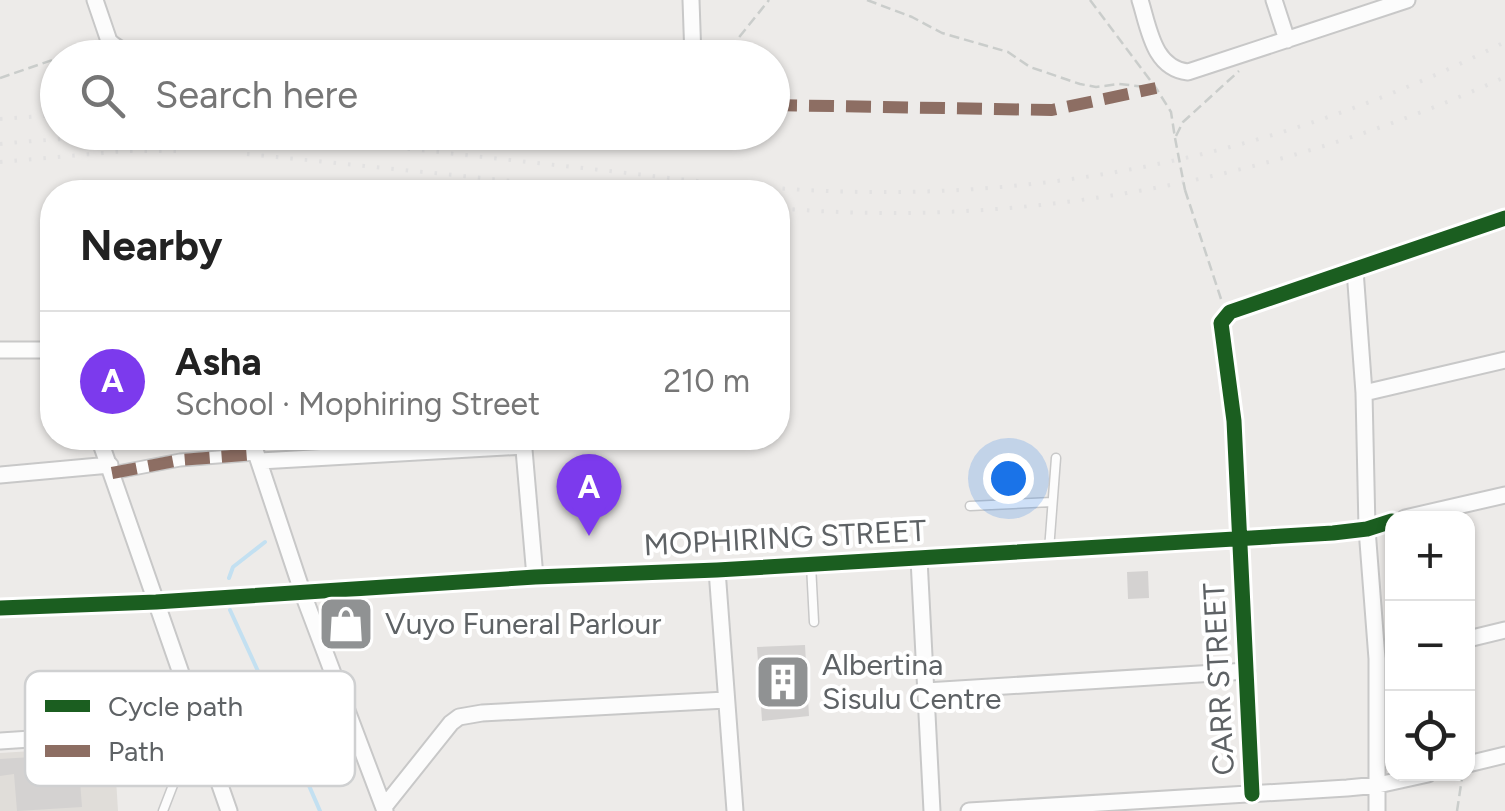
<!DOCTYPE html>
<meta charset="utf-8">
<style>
body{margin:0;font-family:Figtree,sans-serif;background:#f2f2f2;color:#222}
.controls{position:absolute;right:30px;bottom:30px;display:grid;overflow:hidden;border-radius:20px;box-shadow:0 2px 8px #0004}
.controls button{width:90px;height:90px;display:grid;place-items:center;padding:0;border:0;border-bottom:2px solid #e0e0e0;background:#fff;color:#222;font:50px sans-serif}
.you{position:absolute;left:1008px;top:478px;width:35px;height:35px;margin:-25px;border:8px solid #fff;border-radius:50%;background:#1a73e8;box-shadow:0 0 0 15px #1a73e833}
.badge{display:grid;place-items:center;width:65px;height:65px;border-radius:50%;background:#7c3aed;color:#fff;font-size:32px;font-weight:700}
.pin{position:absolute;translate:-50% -82px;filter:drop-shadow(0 2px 5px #0008)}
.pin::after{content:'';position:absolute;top:52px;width:35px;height:30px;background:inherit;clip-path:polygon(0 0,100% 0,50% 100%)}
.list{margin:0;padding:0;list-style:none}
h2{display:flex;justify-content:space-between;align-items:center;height:130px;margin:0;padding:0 40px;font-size:42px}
h2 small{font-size:32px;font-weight:400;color:#767676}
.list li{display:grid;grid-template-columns:65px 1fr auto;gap:30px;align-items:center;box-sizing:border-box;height:140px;padding:0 40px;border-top:2px solid #e0e0e0}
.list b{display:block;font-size:38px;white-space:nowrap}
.list p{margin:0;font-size:32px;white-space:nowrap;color:#767676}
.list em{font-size:32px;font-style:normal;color:#767676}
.icon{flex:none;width:55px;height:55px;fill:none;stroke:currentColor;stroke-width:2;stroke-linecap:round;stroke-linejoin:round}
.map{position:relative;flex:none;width:1505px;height:811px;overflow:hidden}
.search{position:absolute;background:#fff;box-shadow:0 2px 8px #0004;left:40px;top:40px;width:750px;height:110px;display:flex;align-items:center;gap:25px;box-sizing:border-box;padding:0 35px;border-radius:55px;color:#767676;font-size:38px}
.panel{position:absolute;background:#fff;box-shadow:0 2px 8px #0004;left:40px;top:180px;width:750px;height:270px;border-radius:40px}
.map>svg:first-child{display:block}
</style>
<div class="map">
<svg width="1505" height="811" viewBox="0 0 1505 811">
<rect width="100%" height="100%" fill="#edebe9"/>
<path fill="#e0ddd9" d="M 114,746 L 118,811 L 0,811 L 0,753 Z"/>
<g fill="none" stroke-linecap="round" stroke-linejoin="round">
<path stroke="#c3e0f1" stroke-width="4" d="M 229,578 L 233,567 L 265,542
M 230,610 L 284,728 L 320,811"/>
</g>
<path fill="#d4d2d1" d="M 1148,571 L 1149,598 L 1128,599 L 1127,572 Z
M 805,645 L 809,716 L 762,721 L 757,647 Z
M 78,754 L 82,807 L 17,811 L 14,774 L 0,776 L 0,759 Z"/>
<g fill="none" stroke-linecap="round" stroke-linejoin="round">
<g stroke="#c8c8c8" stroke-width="11">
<path id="service" d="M 970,506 L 1052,502
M 1049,550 L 1056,458
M 811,565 L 814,622
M 163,811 L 195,728"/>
</g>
<g stroke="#c8c8c8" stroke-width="15">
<path id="pedestrian" d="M 112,473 L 180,460 L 257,454"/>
</g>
<g stroke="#c8c8c8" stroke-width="19">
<path id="minor" d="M 95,0 L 109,41 C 122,54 140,56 158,58
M 691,0 L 693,58
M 1140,0 C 1149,28 1153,68 1188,72 L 1407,0
M 1274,0 L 1287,40
M 1355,270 L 1364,393 L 1367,529 L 1377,659 L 1377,811
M 0,350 L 52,350
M 1364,393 L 1505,360
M 99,438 L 229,811
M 251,438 L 303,594 L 385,811
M 523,438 L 535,577
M 260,461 L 524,446
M 0,475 L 110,465
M 1405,518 L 1505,495
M 919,559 L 932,811
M 717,570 L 735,811
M 0,608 L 156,602 L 535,577 L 717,570 L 1333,533 L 1367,529 L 1392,521
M 1468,639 L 1505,630
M 926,691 L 1247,671
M 0,741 L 199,728
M 1468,764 L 1505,755
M 1252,794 L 1234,421 L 1221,323 L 1230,312 L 1505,218
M 384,807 L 451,723 L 459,717 L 482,713 L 726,700
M 969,811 L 1347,788 L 1378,785 L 1428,774"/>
</g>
<path stroke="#cacdcb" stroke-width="2.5" stroke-dasharray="10 5" stroke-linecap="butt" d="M 867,0 L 912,17 L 942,33 L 1008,52 L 1030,67 L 1080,84 L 1096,87 L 1119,84 L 1156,88
M 1090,0 L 1156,88 L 1171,112 L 1175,138
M 60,58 L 96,45
M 718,58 L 732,46 L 769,0
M 0,78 L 58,58
M 1176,136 L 1183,122 L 1239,71
M 1185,190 L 1221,299
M 1457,811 L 1462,778"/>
<use href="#service" stroke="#fcfcfc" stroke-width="8"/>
<use href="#pedestrian" stroke="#fcfcfc" stroke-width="11"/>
<use href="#minor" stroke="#fcfcfc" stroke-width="15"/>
<path stroke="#e3e2e2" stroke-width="4" stroke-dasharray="2.5 12" stroke-linecap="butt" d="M 0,119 L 58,115
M 249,132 C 370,144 490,158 610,171 C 695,181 779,191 865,192 C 1089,195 1305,143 1505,42
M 0,144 C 88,135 176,135 264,143
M 247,154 L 620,192
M 0,162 L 127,151 L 177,151
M 778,208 C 1023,230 1281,179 1505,77"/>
<path stroke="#cacdcb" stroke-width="2.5" stroke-dasharray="10 5" stroke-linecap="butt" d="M 1175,138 L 1185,190"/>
<path stroke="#8d6e63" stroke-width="12" stroke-dasharray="25 12" stroke-linecap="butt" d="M 772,105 L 1052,110 L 1156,88
M 112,473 L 180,460 L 257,454"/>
<g stroke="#fff" stroke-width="21">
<path id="cycleway" d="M 0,608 L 156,602 L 535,577 L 717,570 L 1333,533 L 1367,529 L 1392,521
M 1252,794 L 1234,421 L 1221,323 L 1230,312 L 1505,218"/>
</g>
<use href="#cycleway" stroke="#1b5e20" stroke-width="15"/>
</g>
<defs>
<g id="shop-square" transform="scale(2.875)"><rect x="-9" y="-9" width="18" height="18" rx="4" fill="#909293" stroke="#fff"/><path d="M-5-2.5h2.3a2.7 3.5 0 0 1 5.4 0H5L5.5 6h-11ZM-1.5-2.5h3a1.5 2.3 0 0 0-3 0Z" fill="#fff"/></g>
<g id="building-square" transform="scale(2.875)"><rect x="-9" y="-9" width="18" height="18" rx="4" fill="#909293" stroke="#fff"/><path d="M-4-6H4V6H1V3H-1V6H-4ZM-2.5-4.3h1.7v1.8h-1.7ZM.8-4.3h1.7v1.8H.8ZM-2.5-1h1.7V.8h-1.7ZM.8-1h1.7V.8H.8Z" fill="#fff"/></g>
</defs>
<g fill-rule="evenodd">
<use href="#shop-square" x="346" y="624"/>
<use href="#building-square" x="783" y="682"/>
</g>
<g text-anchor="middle" stroke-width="8" stroke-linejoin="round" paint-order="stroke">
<g font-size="30" fill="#5e6265" stroke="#fff">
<text transform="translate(785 538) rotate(-3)" y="10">MOPHIRING STREET</text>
<text transform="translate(1219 679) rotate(-93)" y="10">CARR STREET</text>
</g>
<g font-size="30" fill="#5e6265" stroke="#fff" text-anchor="start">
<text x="385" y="634">Vuyo Funeral Parlour</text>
<text x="822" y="675">Albertina<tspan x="822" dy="34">Sisulu Centre</tspan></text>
</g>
</g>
<rect x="25" y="671" width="330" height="115" rx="15" fill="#fff" stroke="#cfd0d1" stroke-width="2.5"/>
<rect x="45" y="700" width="45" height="12" fill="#1b5e20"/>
<rect x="45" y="745" width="45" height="12" fill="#8d6e63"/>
<g font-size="28" fill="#5e6265">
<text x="108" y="716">Cycle path</text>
<text x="108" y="761">Path</text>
</g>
</svg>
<div class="controls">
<button>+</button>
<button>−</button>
<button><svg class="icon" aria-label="locate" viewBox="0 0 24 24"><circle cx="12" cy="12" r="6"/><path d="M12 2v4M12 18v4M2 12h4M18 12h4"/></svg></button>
</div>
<div class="you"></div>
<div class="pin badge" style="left:589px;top:536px">A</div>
<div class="search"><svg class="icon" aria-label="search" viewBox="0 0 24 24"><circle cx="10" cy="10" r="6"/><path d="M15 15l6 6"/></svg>Search here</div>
<section class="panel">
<h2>Nearby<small></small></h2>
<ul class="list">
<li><span class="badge">A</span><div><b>Asha</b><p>School · Mophiring Street</p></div><em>210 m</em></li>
</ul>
</section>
</div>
